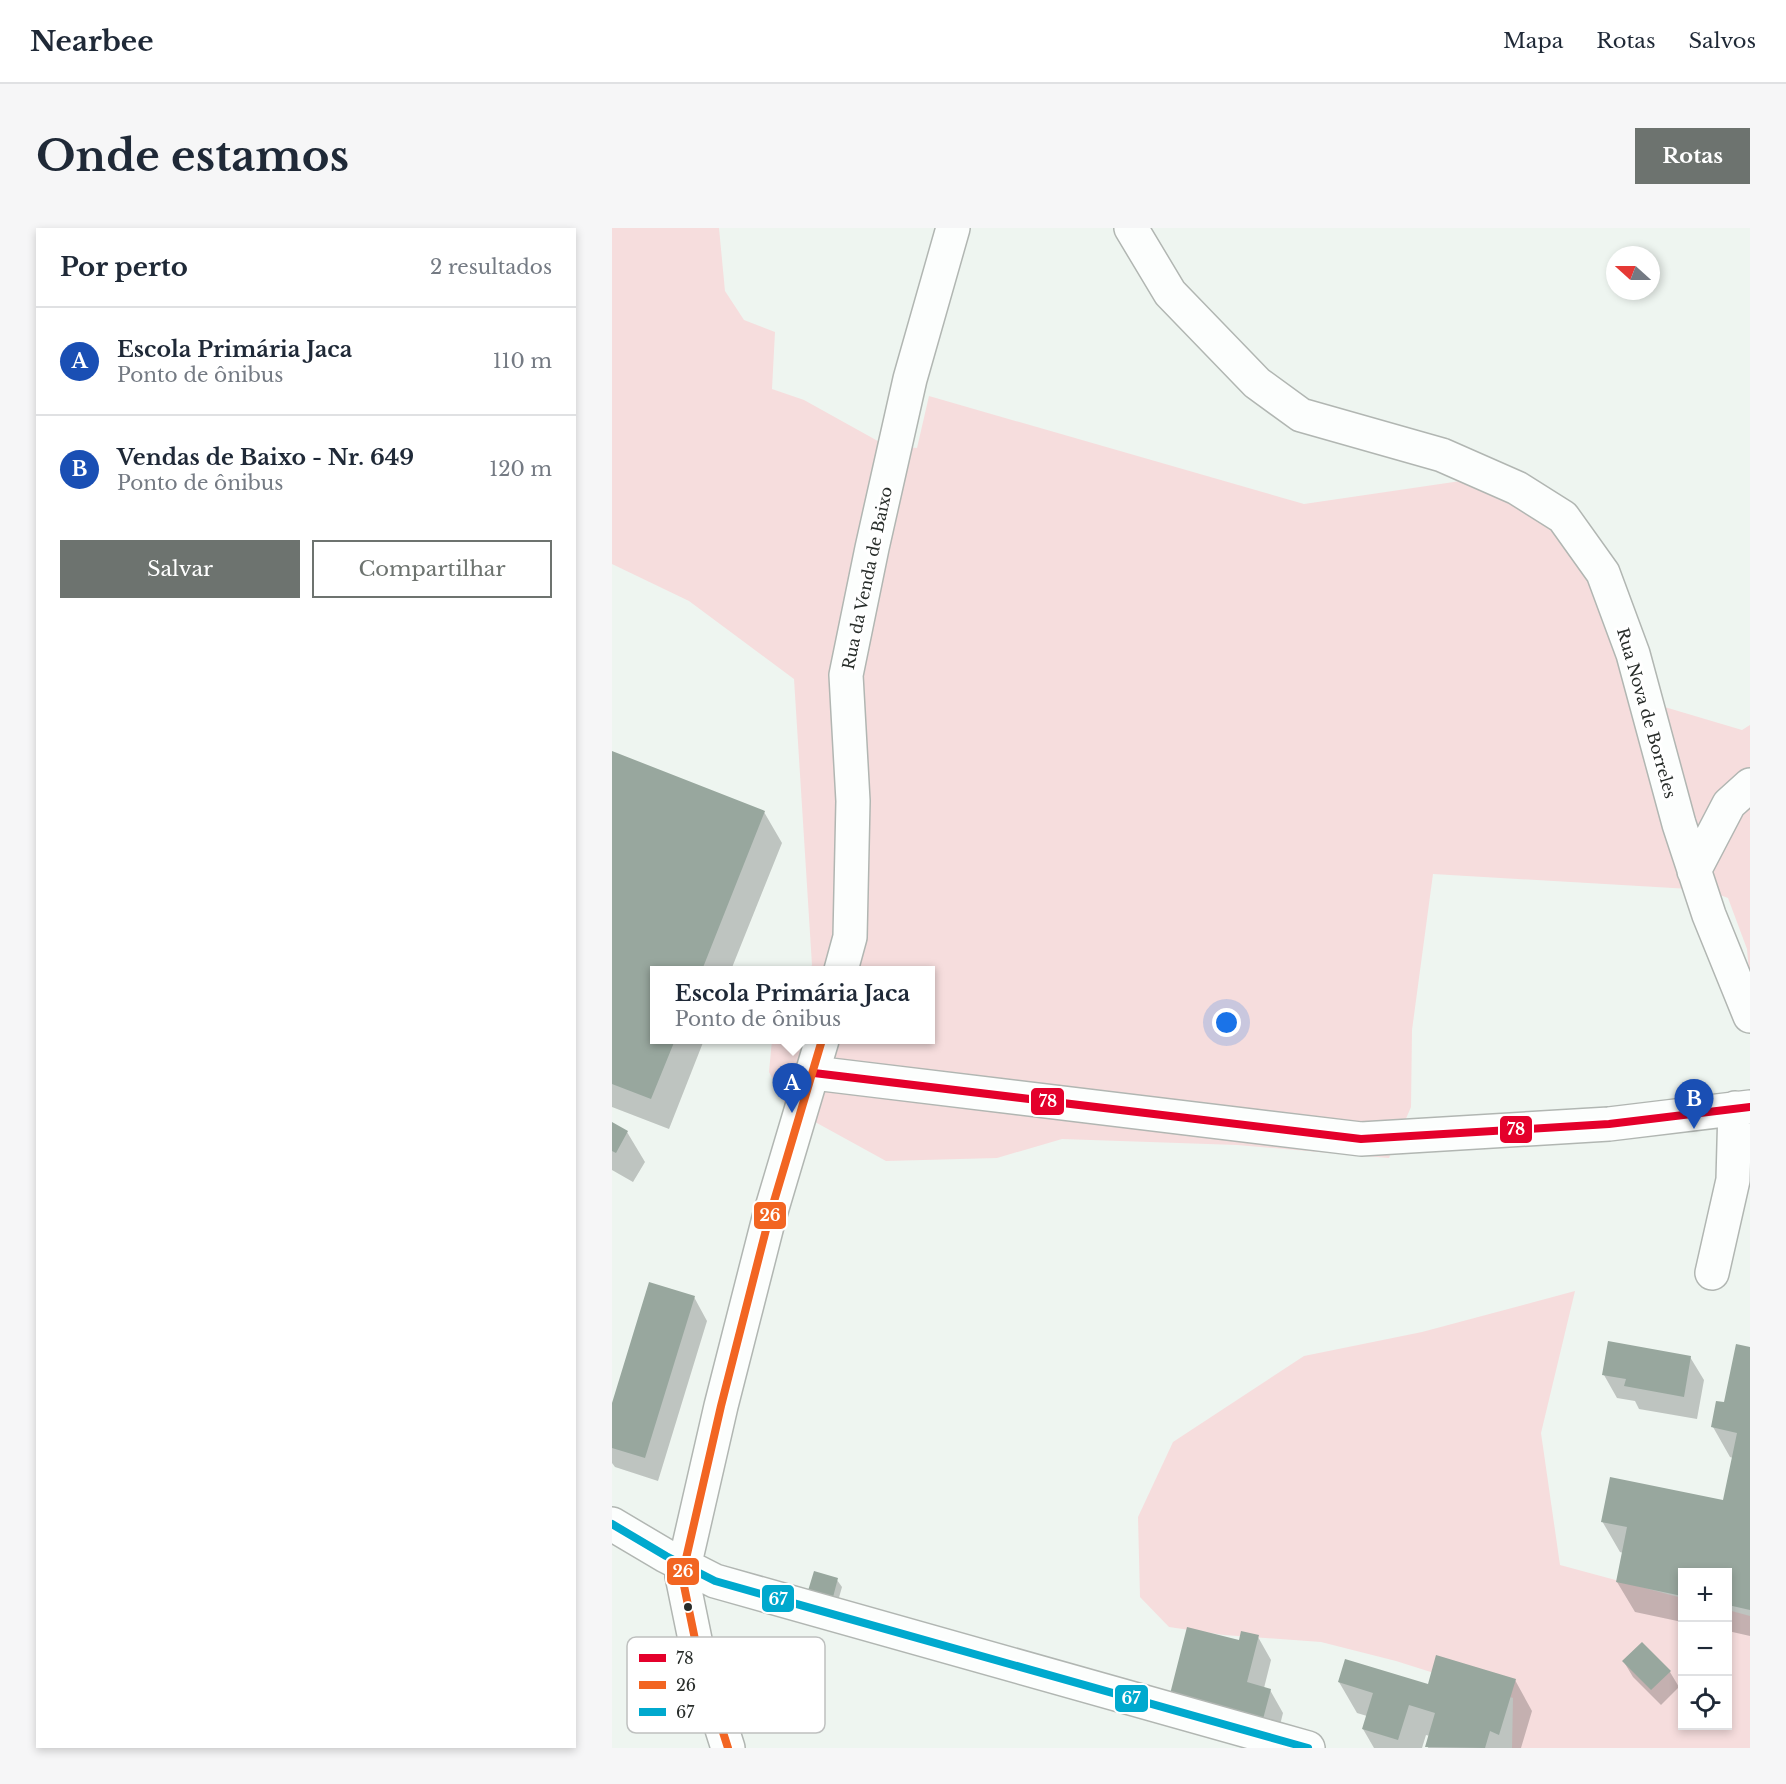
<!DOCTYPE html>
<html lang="pt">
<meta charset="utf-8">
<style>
body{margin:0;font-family:"Libre Baskerville",serif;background:#f6f6f7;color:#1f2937}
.controls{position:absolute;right:18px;bottom:18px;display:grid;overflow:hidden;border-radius:0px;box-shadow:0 3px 9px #0003}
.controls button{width:54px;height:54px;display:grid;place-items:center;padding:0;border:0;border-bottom:2px solid #e0e1e3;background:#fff;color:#1f2937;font:30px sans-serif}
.compass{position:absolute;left:994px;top:18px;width:54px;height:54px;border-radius:50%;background:#fff;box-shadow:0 3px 9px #0003;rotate:291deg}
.you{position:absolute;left:615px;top:795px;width:21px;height:21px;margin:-15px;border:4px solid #fff;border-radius:50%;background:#1a73e8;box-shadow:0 0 0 9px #1a73e833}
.badge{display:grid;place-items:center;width:39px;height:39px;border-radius:50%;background:#6d736f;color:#fff;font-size:20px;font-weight:700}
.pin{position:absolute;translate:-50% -50px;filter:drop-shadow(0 2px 3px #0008)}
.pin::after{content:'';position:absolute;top:32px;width:21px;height:18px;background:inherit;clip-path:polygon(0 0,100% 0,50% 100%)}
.popup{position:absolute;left:38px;top:738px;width:285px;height:78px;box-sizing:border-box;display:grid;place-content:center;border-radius:0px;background:#fff;filter:drop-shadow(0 2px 4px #0005);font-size:20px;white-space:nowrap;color:#747a83}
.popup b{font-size:22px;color:#1f2937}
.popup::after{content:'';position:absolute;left:50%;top:100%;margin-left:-12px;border:12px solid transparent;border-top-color:#fff}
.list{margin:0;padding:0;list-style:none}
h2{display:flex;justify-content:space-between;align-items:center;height:78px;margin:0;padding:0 24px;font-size:26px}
h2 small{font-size:20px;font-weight:400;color:#747a83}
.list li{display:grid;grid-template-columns:39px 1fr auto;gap:18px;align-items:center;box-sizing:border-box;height:108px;padding:0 24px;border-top:2px solid #e0e1e3}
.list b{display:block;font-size:22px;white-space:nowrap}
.list p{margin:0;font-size:20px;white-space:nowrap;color:#747a83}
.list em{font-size:20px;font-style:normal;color:#747a83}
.actions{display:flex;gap:12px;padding:18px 24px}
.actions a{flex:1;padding:14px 0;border:2px solid #6d736f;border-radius:0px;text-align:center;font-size:21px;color:#6d736f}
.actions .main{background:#6d736f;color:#fff}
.icon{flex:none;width:33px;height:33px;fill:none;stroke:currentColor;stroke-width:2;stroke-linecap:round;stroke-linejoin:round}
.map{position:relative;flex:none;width:1138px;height:1520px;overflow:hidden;border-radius:0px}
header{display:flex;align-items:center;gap:36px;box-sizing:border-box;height:84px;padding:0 30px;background:#fff;border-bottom:2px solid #e0e1e3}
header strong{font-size:28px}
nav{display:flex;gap:33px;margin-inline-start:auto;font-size:21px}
.intro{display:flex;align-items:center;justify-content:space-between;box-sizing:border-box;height:144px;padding:0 36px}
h1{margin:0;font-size:42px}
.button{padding:15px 27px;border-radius:0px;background:#6d736f;color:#fff;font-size:21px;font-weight:700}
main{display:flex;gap:36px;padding:0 36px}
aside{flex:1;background:#fff;border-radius:0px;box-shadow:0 3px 9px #0003}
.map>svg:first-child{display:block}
</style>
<header>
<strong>Nearbee</strong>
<nav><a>Mapa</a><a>Rotas</a><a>Salvos</a></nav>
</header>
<div class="intro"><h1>Onde estamos</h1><a class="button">Rotas</a></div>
<main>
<aside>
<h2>Por perto<small>2 resultados</small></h2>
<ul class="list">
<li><span class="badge" style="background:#1a4fb4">A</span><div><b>Escola Primária Jaca</b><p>Ponto de ônibus</p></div><em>110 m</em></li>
<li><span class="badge" style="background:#1a4fb4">B</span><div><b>Vendas de Baixo - Nr. 649</b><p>Ponto de ônibus</p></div><em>120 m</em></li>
</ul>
<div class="actions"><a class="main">Salvar</a><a>Compartilhar</a></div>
</aside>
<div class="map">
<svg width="1138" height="1520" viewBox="0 0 1138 1520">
<rect width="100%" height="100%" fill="#eef5f0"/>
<path fill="#f6dddd" d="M 0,0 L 107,0 L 113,63 L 132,92 L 163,104 L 160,161 L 192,172 L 273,217 L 305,220 L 317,168 L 692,276 L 869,250 L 940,288 L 985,371 L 1019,469 L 1130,502 L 1138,497 L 1138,755 L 1135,721 L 1116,670 L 1095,662 L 821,646 L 800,802 L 799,879 L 777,930 L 625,917 L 450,911 L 385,930 L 274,933 L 174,878 L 157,844 L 160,812 L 318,812 L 318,742 L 197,742 L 200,737 L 182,451 L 77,373 L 0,336 Z
M 963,1063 L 929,1205 L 948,1337 L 1070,1370 L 1070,1498 L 1116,1498 L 1116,1382 L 1138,1388 L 1138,1520 L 900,1520 L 901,1470 L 784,1433 L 709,1414 L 612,1407 L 557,1399 L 528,1369 L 526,1289 L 561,1214 L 692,1128 L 810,1104 Z"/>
<path fill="#0003" d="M 0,524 L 152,584 L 170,615 L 119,742 L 42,742 L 42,812 L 92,812 L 57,901 L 0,879 Z
M 0,896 L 15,904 L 33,934 L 21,954 L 0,942 Z
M 82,1069 L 95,1093 L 46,1253 L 3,1239 L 0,1235 L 0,1181 Z
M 1126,1118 L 1138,1120 L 1138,1408 L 1116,1403 L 1116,1344 L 1070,1344 L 1070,1394 L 1023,1384 L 1005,1354 L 1011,1325 L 1008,1324 L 990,1293 L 1112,1274 L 1121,1230 L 1118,1229 L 1101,1199 L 1113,1176 Z
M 1078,1129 L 1092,1152 L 1085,1191 L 1027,1181 L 1023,1173 L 1005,1170 L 992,1147 Z
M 203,1345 L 225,1352 L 230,1359 L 224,1380 Z
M 646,1409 L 659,1432 L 652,1460 L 658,1462 L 671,1485 L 664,1513 L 573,1489 Z
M 1012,1434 L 1058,1444 L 1067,1459 L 1049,1477 L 1021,1449 Z
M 903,1452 L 920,1483 L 909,1520 L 816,1520 L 818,1508 L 814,1507 L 810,1520 L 762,1520 L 751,1501 L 755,1488 L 745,1485 L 727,1454 L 817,1458 Z"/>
<path fill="#98a79e" d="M 0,523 L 153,583 L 90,742 L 42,742 L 42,812 L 63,812 L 39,871 L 0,856 Z
M 0,894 L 16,903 L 4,925 L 0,923 Z
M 37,1054 L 83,1068 L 33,1230 L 0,1220 L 0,1175 Z
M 996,1113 L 1079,1128 L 1072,1169 L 1012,1158 L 1014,1151 L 990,1147 Z
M 1124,1116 L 1138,1119 L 1138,1382 L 1116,1377 L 1116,1344 L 1070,1344 L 1070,1368 L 1004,1354 L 1015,1299 L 989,1294 L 998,1249 L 1111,1272 L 1125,1205 L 1099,1199 L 1104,1173 L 1112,1174 Z
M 202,1343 L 226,1350 L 220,1373 L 195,1366 Z
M 575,1399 L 627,1412 L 629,1403 L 647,1407 L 635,1454 L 659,1461 L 651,1491 L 558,1466 Z
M 1030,1414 L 1059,1443 L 1039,1462 L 1010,1433 Z
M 824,1427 L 904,1451 L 887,1507 L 878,1503 L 873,1520 L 813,1519 L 823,1485 L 797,1477 L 786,1512 L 750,1501 L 761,1465 L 726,1454 L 733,1431 L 816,1456 Z"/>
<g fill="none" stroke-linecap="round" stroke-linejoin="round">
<g stroke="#b1b6b2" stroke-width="36">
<path id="minor" d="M 519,0 L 558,65 L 645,155 L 689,187 L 830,227 L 905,260 L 951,289 L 991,345 L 1021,426 L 1067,596 L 1097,687 L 1138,788
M 1082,643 L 1117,576 L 1138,557
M 229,742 L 238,709 L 241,573 L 234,447 L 260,320 L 298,151 L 341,0
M 202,845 L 749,911 L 997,896 L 1138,879
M 1100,1045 L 1121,952 L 1123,880
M 0,1296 L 54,1328 L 103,1353 L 696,1520
M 116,1520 L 86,1426 L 70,1348 L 109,1178 L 157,990 L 210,812"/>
</g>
<use href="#minor" stroke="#fcfefd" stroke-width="33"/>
<g stroke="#fff" stroke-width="12">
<path id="bus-1" d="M 202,845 L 749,911 L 997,896 L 1138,879"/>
</g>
<g stroke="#fff" stroke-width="12">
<path id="bus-2" d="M 116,1520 L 86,1426 L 70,1348 L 109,1178 L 157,990 L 210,812"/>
</g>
<g stroke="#fff" stroke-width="12">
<path id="bus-3" d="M 0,1296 L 54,1328 L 103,1353 L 696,1520"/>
</g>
<use href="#bus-1" stroke="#e4002b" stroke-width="8"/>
<use href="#bus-2" stroke="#f26522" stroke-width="8"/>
<use href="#bus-3" stroke="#00a9ce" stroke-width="8"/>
</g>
<circle fill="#282d2a" stroke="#fff" stroke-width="2" cx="76" cy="1379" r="5"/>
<g text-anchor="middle" stroke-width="6" stroke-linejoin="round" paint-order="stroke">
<g font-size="16" fill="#282d2a" stroke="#fff">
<text transform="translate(255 350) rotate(-78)" y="6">Rua da Venda de Baixo</text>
<text transform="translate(1035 485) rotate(74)" y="6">Rua Nova de Borreles</text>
</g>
</g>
<rect x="15" y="1409" width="198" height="96" rx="9" fill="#fff" stroke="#bec0bf" stroke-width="1.5"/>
<rect x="27" y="1426" width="27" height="8" fill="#e4002b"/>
<rect x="27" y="1453" width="27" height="8" fill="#f26522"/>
<rect x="27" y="1480" width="27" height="8" fill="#00a9ce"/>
<g font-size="16" fill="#282d2a">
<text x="64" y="1436">78</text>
<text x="64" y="1463">26</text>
<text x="64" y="1490">67</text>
</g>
<g stroke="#fff" stroke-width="2">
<rect x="418" y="859" width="35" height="29" rx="6" fill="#e4002b"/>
<rect x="887" y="887" width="34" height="29" rx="6" fill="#e4002b"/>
<rect x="141" y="973" width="34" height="29" rx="6" fill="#f26522"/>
<rect x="54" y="1329" width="34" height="29" rx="6" fill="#f26522"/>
<rect x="149" y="1356" width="34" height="29" rx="6" fill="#00a9ce"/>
<rect x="502" y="1456" width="35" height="29" rx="6" fill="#00a9ce"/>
</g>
<g font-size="16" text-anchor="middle" font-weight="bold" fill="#fff">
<text x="436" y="879">78</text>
<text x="904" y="907">78</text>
<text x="158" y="993">26</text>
<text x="71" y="1349">26</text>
<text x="166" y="1377">67</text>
<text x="519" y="1476">67</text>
</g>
</svg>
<div class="controls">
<button>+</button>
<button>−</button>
<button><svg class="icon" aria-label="locate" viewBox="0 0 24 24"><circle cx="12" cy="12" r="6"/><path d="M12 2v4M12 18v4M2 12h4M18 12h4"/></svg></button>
</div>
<svg class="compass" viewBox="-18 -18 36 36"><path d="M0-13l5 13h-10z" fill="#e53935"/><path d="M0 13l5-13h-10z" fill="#747a83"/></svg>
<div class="you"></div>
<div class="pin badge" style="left:180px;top:885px;background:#1a4fb4">A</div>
<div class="popup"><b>Escola Primária Jaca</b>Ponto de ônibus</div>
<div class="pin badge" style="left:1082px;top:901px;background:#1a4fb4">B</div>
</div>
</main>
